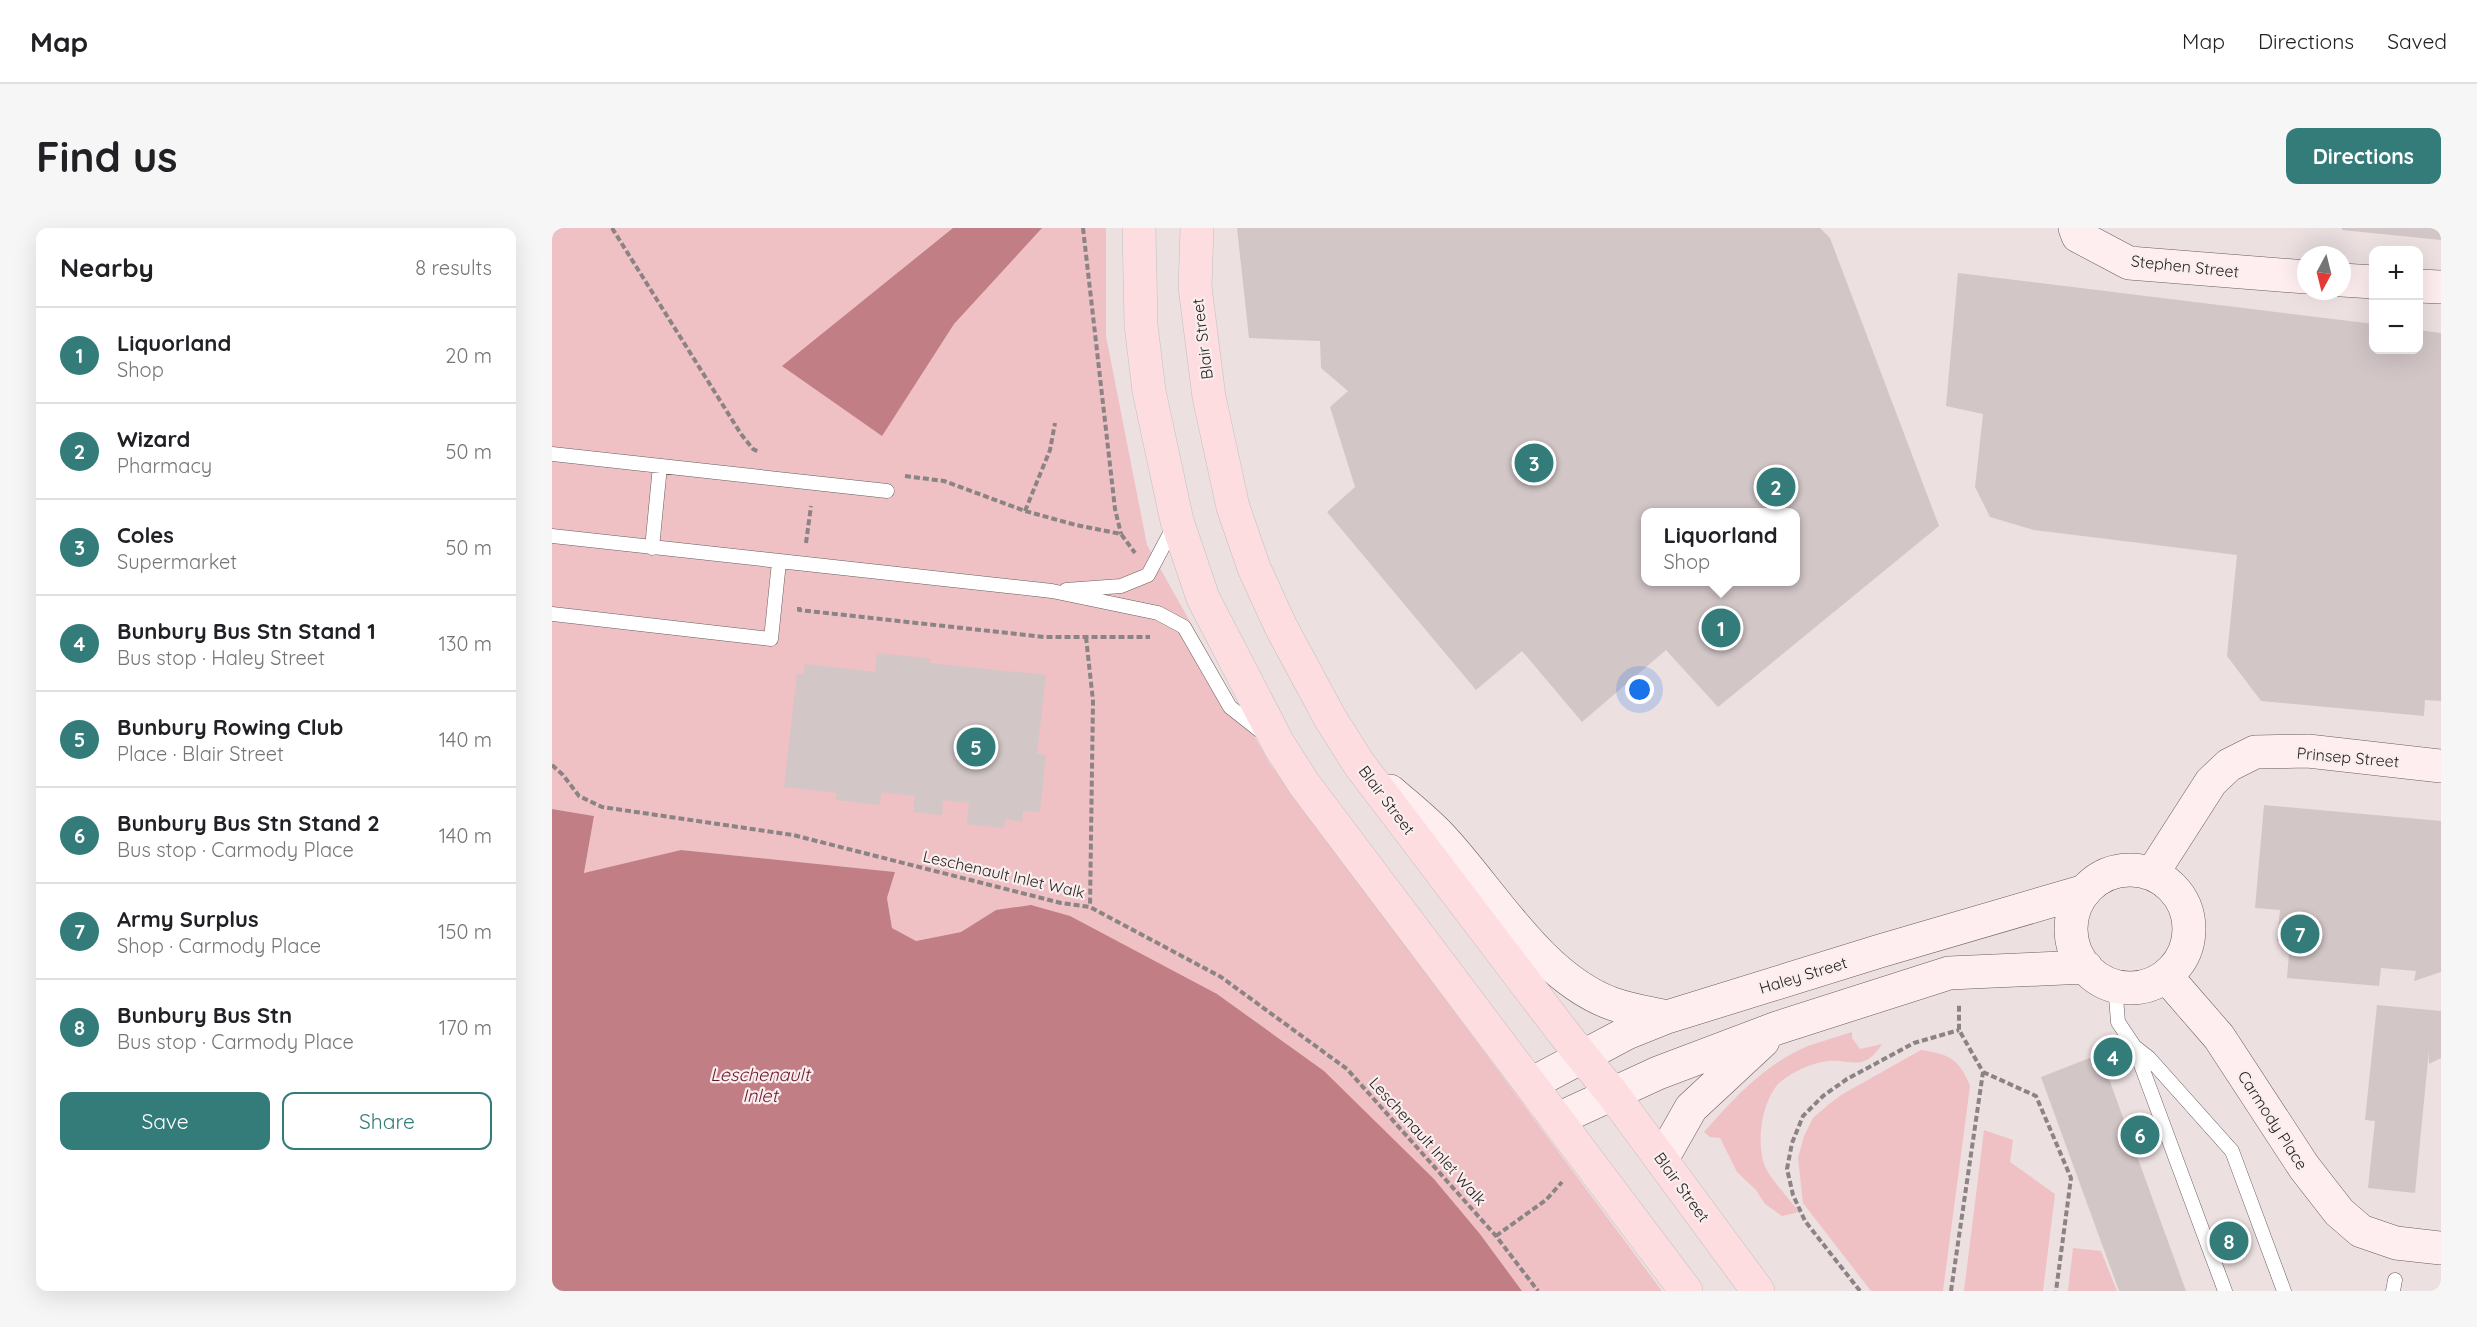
<!DOCTYPE html>
<meta charset="utf-8">
<style>
body{margin:0;font-family:Quicksand,sans-serif;background:#f6f6f6;color:#202124}
.controls{position:absolute;right:18px;top:18px;display:grid;overflow:hidden;border-radius:12px;box-shadow:0 6px 24px #0002}
.controls button{width:54px;height:54px;display:grid;place-items:center;padding:0;border:0;border-bottom:2px solid #e0e0e0;background:#fff;color:#202124;font:30px sans-serif}
.compass{position:absolute;left:1745px;top:18px;width:54px;height:54px;border-radius:50%;background:#fff;box-shadow:0 6px 24px #0002;rotate:187deg}
.you{position:absolute;left:1088px;top:462px;width:21px;height:21px;margin:-15px;border:4px solid #fff;border-radius:50%;background:#1a73e8;box-shadow:0 0 0 9px #1a73e833}
.badge{display:grid;place-items:center;width:39px;height:39px;border-radius:50%;background:#337c7a;color:#fff;font-size:20px;font-weight:700}
.pin{position:absolute;translate:-50% -50%;border:3px solid #fff;box-shadow:0 2px 6px #0006}
.popup{position:absolute;left:1089px;top:280px;width:159px;height:78px;box-sizing:border-box;display:grid;place-content:center;border-radius:12px;background:#fff;filter:drop-shadow(0 2px 4px #0005);font-size:20px;white-space:nowrap;color:#757577}
.popup b{font-size:22px;color:#202124}
.popup::after{content:'';position:absolute;left:50%;top:100%;margin-left:-12px;border:12px solid transparent;border-top-color:#fff}
.list{margin:0;padding:0;list-style:none}
h2{display:flex;justify-content:space-between;align-items:center;height:78px;margin:0;padding:0 24px;font-size:26px}
h2 small{font-size:20px;font-weight:400;color:#757577}
.list li{display:grid;grid-template-columns:39px 1fr auto;gap:18px;align-items:center;box-sizing:border-box;height:96px;padding:0 24px;border-top:2px solid #e0e0e0}
.list b{display:block;font-size:22px;white-space:nowrap}
.list p{margin:0;font-size:20px;white-space:nowrap;color:#757577}
.list em{font-size:20px;font-style:normal;color:#757577}
.actions{display:flex;gap:12px;padding:18px 24px}
.actions a{flex:1;padding:14px 0;border:2px solid #337c7a;border-radius:12px;text-align:center;font-size:21px;color:#337c7a}
.actions .main{background:#337c7a;color:#fff}
.map{position:relative;flex:none;width:1889px;height:1063px;overflow:hidden;border-radius:12px}
header{display:flex;align-items:center;gap:36px;box-sizing:border-box;height:84px;padding:0 30px;background:#fff;border-bottom:2px solid #e0e0e0}
header strong{font-size:28px}
nav{display:flex;gap:33px;margin-inline-start:auto;font-size:21px}
.intro{display:flex;align-items:center;justify-content:space-between;box-sizing:border-box;height:144px;padding:0 36px}
h1{margin:0;font-size:42px}
.button{padding:15px 27px;border-radius:12px;background:#337c7a;color:#fff;font-size:21px;font-weight:700}
main{display:flex;gap:36px;padding:0 36px}
aside{flex:1;background:#fff;border-radius:12px;box-shadow:0 6px 24px #0002}
.map>svg:first-child{display:block}
</style>
<header>
<strong>Map</strong>
<nav><a>Map</a><a>Directions</a><a>Saved</a></nav>
</header>
<div class="intro"><h1>Find us</h1><a class="button">Directions</a></div>
<main>
<aside>
<h2>Nearby<small>8 results</small></h2>
<ul class="list">
<li><span class="badge">1</span><div><b>Liquorland</b><p>Shop</p></div><em>20 m</em></li>
<li><span class="badge">2</span><div><b>Wizard</b><p>Pharmacy</p></div><em>50 m</em></li>
<li><span class="badge">3</span><div><b>Coles</b><p>Supermarket</p></div><em>50 m</em></li>
<li><span class="badge">4</span><div><b>Bunbury Bus Stn Stand 1</b><p>Bus stop · Haley Street</p></div><em>130 m</em></li>
<li><span class="badge">5</span><div><b>Bunbury Rowing Club</b><p>Place · Blair Street</p></div><em>140 m</em></li>
<li><span class="badge">6</span><div><b>Bunbury Bus Stn Stand 2</b><p>Bus stop · Carmody Place</p></div><em>140 m</em></li>
<li><span class="badge">7</span><div><b>Army Surplus</b><p>Shop · Carmody Place</p></div><em>150 m</em></li>
<li><span class="badge">8</span><div><b>Bunbury Bus Stn</b><p>Bus stop · Carmody Place</p></div><em>170 m</em></li>
</ul>
<div class="actions"><a class="main">Save</a><a>Share</a></div>
</aside>
<div class="map">
<svg width="1889" height="1063" viewBox="0 0 1889 1063">
<rect width="100%" height="100%" fill="#ece0e1"/>
<path fill="#efc1c4" d="M 0,0 L 554,0 L 554,108 L 595,317 L 718,536 L 1110,1063 L 970,1063 L 928,1006 L 882,951 L 444,682 L 409,704 L 364,713 L 340,700 L 335,670 L 343,644 L 129,622 L 32,646 L 42,588 L 0,581 Z
M 1300,804 L 1300,810 L 1308,821 L 1330,816 C 1309,849 1296,826 1266,835 C 1253,838 1230,849 1223,860 C 1209,880 1205,913 1212,936 C 1217,950 1237,970 1247,984 L 1230,988 L 1213,976 L 1204,962 L 1185,944 L 1168,910 L 1158,909 L 1152,904 C 1182,870 1213,836 1256,818 C 1270,813 1285,809 1300,804 Z
M 1369,822 C 1396,826 1407,830 1418,858 L 1391,1063 L 1319,1063 L 1251,975 L 1246,930 L 1252,908 L 1261,890 L 1276,877 L 1289,867 Z
M 1432,902 L 1461,912 L 1458,934 L 1503,966 L 1491,1063 L 1412,1063 Z
M 1521,1020 L 1549,1023 L 1565,1063 L 1516,1063 Z"/>
<path fill="#c17e84" d="M 401,0 L 490,0 L 402,96 L 330,208 L 230,138 Z
M 0,581 L 42,588 L 32,645 L 129,622 L 343,644 L 335,670 L 340,700 L 364,713 L 409,704 L 444,682 L 479,677 L 518,688 L 665,766 L 772,843 L 882,951 L 928,1006 L 970,1063 L 0,1063 Z"/>
<path fill="#d2c6c7" fill-rule="evenodd" d="M 685,0 L 1268,0 L 1278,10 L 1387,298 L 1166,479 L 1114,422 L 1030,494 L 970,423 L 924,462 L 775,284 L 803,259 L 778,179 L 796,163 L 769,140 L 768,113 L 697,110 ZM 1094,284 L 1244,284 L 1244,354 L 1094,354 Z
M 1790,0 L 1889,0 L 1889,12 L 1790,2 Z
M 1406,45 L 1822,96 L 1822,122 L 1866,122 L 1866,102 L 1889,105 L 1889,473 L 1873,472 L 1872,488 L 1709,473 L 1675,428 L 1685,327 L 1482,302 L 1438,289 L 1423,259 L 1431,186 L 1394,178 Z
M 325,425 L 379,431 L 377,435 L 494,447 L 485,526 L 494,527 L 488,584 L 471,583 L 470,594 L 453,591 L 452,600 L 415,596 L 417,575 L 391,572 L 390,587 L 361,584 L 363,568 L 329,564 L 328,577 L 284,572 L 285,565 L 232,559 L 245,446 L 251,447 L 253,436 L 323,444 Z
M 1712,577 L 1889,593 L 1889,744 L 1862,753 L 1864,743 L 1829,740 L 1827,758 L 1735,750 L 1738,714 L 1725,713 L 1728,682 L 1703,680 Z
M 1825,777 L 1889,783 L 1889,830 L 1877,836 L 1877,822 L 1863,965 L 1816,960 L 1823,893 L 1813,892 Z
M 1548,826 L 1634,1063 L 1567,1063 L 1489,849 Z"/>
<g fill="none" stroke-linecap="round" stroke-linejoin="round">
<g stroke="#675d5d" stroke-width="15">
<path id="lane" d="M 0,226 L 335,263
M 0,308 L 500,363 L 606,385 L 632,399 L 678,479 L 711,505
M 100,320 L 108,238
M 514,362 L 569,358 L 596,347 L 622,298
M 0,386 L 219,411 L 227,334
M 1563,757 L 1566,794 L 1582,818 L 1673,1063
M 1583,819 L 1597,830 L 1680,923 L 1732,1063
M 1841,1063 L 1843,1052"/>
</g>
<g stroke="#675d5d" stroke-width="34">
<path id="secondary" d="M 1523,0 L 1526,8 L 1577,35 L 1754,49
M 1790,52 L 1822,54
M 1866,58 L 1889,59
M 838,563 C 855,578 873,592 889,609 C 939,662 988,750 1061,776 C 1078,782 1097,785 1115,789
M1519 701a59 59 0 1 1 118 0a59 59 0 1 1-118 0Z
M 1600,646 L 1659,554 L 1677,537 L 1703,524 L 1756,523 L 1889,538
M 1614,748 L 1667,809 L 1752,939 L 1787,984 L 1809,1003 L 1844,1015 L 1889,1020
M 979,856 L 1075,805 L 1115,789 L 1328,723 L 1533,663
M 1006,891 L 1106,845 L 1225,800 L 1397,745 L 1534,739
M 1110,931 L 1139,880 L 1211,813"/>
</g>
<g stroke="#c1c0c0" stroke-width="34">
<path id="primary" d="M 587,0 L 589,97 L 597,163 L 625,293 L 651,370 L 727,517 L 752,556 L 1134,1063
M 645,0 L 643,59 L 657,169 L 681,279 L 702,340 L 729,399 L 778,490 L 807,536 L 1010,803 L 1060,865 L 1206,1063"/>
</g>
<path stroke="#8b8384" stroke-width="4" stroke-dasharray="6 3" stroke-linecap="butt" d="M 60,0 L 189,206 L 201,221 L 207,224
M 531,0 L 563,281 L 569,306
M 353,248 L 392,253 L 473,283 L 524,297 L 569,306 L 583,325
M 473,283 L 498,222 L 503,195
M 254,315 L 259,278
M 247,379 L 247,382 L 492,409 L 598,409
M 534,409 L 541,473 L 538,678
M 0,537 L 11,547 L 27,568 L 50,579 L 241,607 L 509,675 L 538,679 L 669,749 L 795,841 L 944,1008 L 986,1063
M 1431,844 L 1484,868 L 1519,950 L 1504,1063
M 944,1008 L 994,972 L 1010,954
M 1308,1063 L 1253,993 L 1241,967 L 1235,941 L 1240,915 L 1251,888 L 1271,868 L 1295,851 L 1362,815 L 1407,802
M 1399,1063 L 1431,844 L 1407,802 L 1407,777"/>
<use href="#lane" stroke="#fff" stroke-width="14"/>
<use href="#secondary" stroke="#feeeef" stroke-width="33"/>
<use href="#primary" stroke="#fddde0" stroke-width="33"/>
</g>
<g text-anchor="middle" stroke-width="4.5" stroke-linejoin="round" paint-order="stroke">
<g font-size="16" fill="#221e1e" stroke="#faedee">
<text transform="translate(1633 38) rotate(6)" y="6">Stephen Street</text>
<text transform="translate(650 111) rotate(-97)" y="6">Blair Street</text>
<text transform="translate(1796 529) rotate(5)" y="6">Prinsep Street</text>
<text transform="translate(835 572) rotate(53)" y="6">Blair Street</text>
<text transform="translate(452 646) rotate(13)" y="6">Leschenault Inlet Walk</text>
<text transform="translate(1251 747) rotate(-17)" y="6">Haley Street</text>
<text transform="translate(1721 892) rotate(57)" y="6">Carmody Place</text>
<text transform="translate(876 913) rotate(48)" y="6">Leschenault Inlet Walk</text>
<text transform="translate(1130 959) rotate(54)" y="6">Blair Street</text>
</g>
<g font-size="18" font-style="italic" fill="#681728" stroke="#faedee">
<text x="208" y="853">Leschenault<tspan x="208" dy="21">Inlet</tspan></text>
</g>
</g>
</svg>
<div class="controls">
<button>+</button>
<button>−</button>
</div>
<svg class="compass" viewBox="-18 -18 36 36"><path d="M0-13l5 13h-10z" fill="#e53935"/><path d="M0 13l5-13h-10z" fill="#757577"/></svg>
<div class="you"></div>
<div class="pin badge" style="left:1169px;top:400px">1</div>
<div class="popup"><b>Liquorland</b>Shop</div>
<div class="pin badge" style="left:1224px;top:259px">2</div>
<div class="pin badge" style="left:982px;top:235px">3</div>
<div class="pin badge" style="left:1561px;top:829px">4</div>
<div class="pin badge" style="left:424px;top:519px">5</div>
<div class="pin badge" style="left:1588px;top:907px">6</div>
<div class="pin badge" style="left:1748px;top:706px">7</div>
<div class="pin badge" style="left:1677px;top:1013px">8</div>
</div>
</main>
